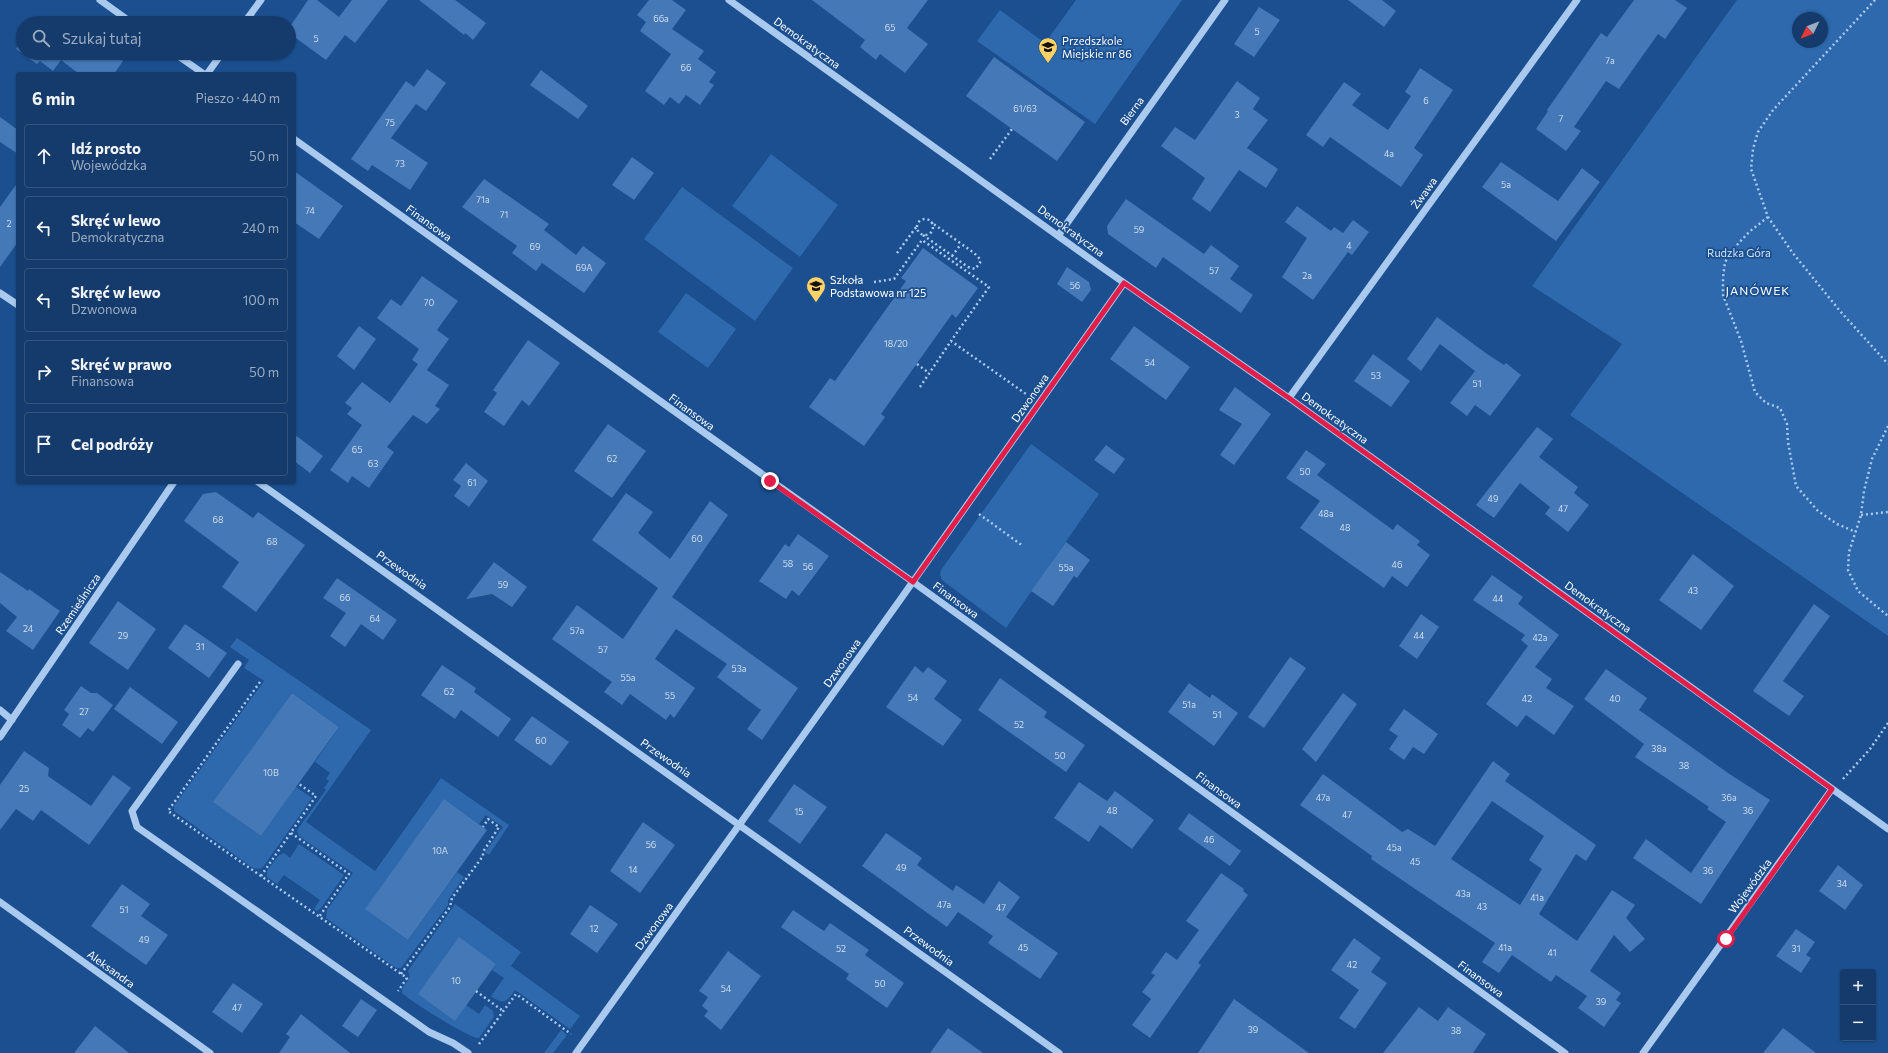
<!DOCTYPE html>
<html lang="pl">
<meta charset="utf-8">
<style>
body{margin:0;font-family:Commissioner,sans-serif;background:#214673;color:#f1f3f6}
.controls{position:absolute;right:12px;bottom:12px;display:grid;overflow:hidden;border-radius:4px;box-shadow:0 1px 3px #0004}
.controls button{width:36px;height:36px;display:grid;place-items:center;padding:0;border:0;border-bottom:1px solid #33557e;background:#143b6b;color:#f1f3f6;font:20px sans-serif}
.compass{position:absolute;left:1792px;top:12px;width:36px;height:36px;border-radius:50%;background:#143b6b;box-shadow:0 1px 3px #0004;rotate:227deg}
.stop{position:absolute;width:12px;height:12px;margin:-9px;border:3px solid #e11d48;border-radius:50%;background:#fff}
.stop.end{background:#e11d48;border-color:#fff;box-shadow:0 1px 4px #0008}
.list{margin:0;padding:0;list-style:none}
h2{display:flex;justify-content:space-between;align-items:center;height:52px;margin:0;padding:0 16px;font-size:17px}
h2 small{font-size:13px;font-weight:400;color:#9dadc1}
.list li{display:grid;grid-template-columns:26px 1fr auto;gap:12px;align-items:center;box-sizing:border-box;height:64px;margin:0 8px 8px;padding:0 8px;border:1px solid #33557e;border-radius:4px}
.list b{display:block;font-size:15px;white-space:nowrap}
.list p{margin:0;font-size:13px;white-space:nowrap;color:#9dadc1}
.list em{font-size:13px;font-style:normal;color:#9dadc1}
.icon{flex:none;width:22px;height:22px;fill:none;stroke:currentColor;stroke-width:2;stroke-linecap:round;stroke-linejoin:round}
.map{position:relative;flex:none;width:1888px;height:1053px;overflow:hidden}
.search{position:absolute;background:#143b6b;box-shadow:0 1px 3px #0004;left:16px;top:16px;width:280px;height:44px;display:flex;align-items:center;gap:10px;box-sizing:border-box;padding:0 14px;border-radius:22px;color:#9dadc1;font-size:15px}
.panel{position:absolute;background:#143b6b;box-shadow:0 1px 3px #0004;left:16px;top:72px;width:280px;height:412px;border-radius:4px}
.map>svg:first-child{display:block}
</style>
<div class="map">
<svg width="1888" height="1053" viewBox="0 0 1888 1053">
<rect width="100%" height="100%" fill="#1b4f8f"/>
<path fill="#2e69ad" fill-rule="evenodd" d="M 1076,0 L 1182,0 L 1095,124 L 977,41 L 1000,10 L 1045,43 Z
M 1737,0 L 1888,0 L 1888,636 L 1570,415 L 1622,344 L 1532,286 ZM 1798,18 L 1822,18 L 1822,42 L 1798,42 Z
M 771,154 L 838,205 L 800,257 L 732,206 Z
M 682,187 L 793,268 L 755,321 L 644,239 Z
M 686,293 L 736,329 L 708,368 L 658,332 Z
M 1031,444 L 1099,494 L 1006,628 L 942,580 L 940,575 L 941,570 Z
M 237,638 L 371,730 L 306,822 L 375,871 L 441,778 L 509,825 L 489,855 L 485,852 L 503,827 L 486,815 L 479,824 L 444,800 L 366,909 L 408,940 L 457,872 L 464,877 L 448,900 L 448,905 L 401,968 L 396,968 L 326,918 L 327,910 L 353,873 L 299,836 L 297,830 L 326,790 L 324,788 L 329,781 L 326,779 L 330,773 L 315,762 L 339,727 L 292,693 L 214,802 L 261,836 L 296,787 L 312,798 L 263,867 L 260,869 L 253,868 L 174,811 L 174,806 L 264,681 L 244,668 L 249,660 L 230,647 Z
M 299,844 L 344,875 L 321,908 L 317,911 L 314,909 L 320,900 L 284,875 L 277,884 L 267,877 L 267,871 L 278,856 L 284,853 L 290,858 Z
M 455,904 L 521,952 L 511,966 L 580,1016 L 570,1029 L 515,990 C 507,1001 504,1006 491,996 L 504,978 L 492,970 L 496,964 L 459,938 L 466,1005 L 479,1014 L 485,1005 L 493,1011 L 494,1017 L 479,1038 C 472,1040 410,1001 402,993 L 402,989 L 410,977 L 408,971 Z
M 561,1030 L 567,1035 L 553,1053 L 544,1053 Z"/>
<path fill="#4478b7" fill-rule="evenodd" d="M 308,0 L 317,0 L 339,17 L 352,0 L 388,0 L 355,43 L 345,35 L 326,60 L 289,33 L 289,28 Z
M 419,0 L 455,0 L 486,23 L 473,40 L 465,33 L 464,35 Z
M 649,0 L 672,0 L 686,10 L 672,29 L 704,51 L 698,59 L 716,72 L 709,82 L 714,85 L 700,105 L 686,95 L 679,104 L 670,97 L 664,105 L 645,91 L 671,54 L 640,31 L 646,22 L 637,15 Z
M 812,0 L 928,0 L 907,28 L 928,44 L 905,73 L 880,54 L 876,60 L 860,47 L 865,40 Z
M 1348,0 L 1382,0 L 1396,11 L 1384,27 Z
M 1634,0 L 1675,0 L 1687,8 L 1665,39 L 1658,34 L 1619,89 L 1606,81 L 1574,127 L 1581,131 L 1566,151 L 1536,129 L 1548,111 L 1547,110 L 1601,33 L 1607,37 Z
M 1259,7 L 1280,20 L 1254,57 L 1234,44 Z
M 23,39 L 23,53 L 112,53 L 123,61 L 114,74 L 79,74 L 61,60 L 53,71 L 40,61 L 37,64 L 16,49 Z
M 994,57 L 1085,122 L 1057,161 L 966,96 Z
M 1420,68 L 1453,90 L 1414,148 L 1423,155 L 1401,187 L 1330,137 L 1323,147 L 1306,135 L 1344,82 L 1361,94 L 1352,105 L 1388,130 L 1411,96 L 1405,92 Z
M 427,69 L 446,83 L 426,111 L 416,104 L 391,138 L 428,163 L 410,190 L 372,165 L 368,171 L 351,159 L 406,81 L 414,87 Z
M 541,70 L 588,106 L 578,119 L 530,85 Z
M 1237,81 L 1260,98 L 1253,109 L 1268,120 L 1247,148 L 1278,169 L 1266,188 L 1239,170 L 1210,212 L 1192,199 L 1205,178 L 1161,146 L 1175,127 L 1195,140 Z
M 0,117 L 18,130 L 18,154 L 0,142 Z
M 632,157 L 654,173 L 634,200 L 612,185 Z
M 1501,162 L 1558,201 L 1582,168 L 1600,182 L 1556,241 L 1482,187 Z
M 294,171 L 343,206 L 319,239 L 294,222 Z
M 484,179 L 549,224 L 544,230 L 576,255 L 583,246 L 606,263 L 584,293 L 542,263 L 536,271 L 512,253 L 517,246 L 462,207 Z
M 18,182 L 18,242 L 0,267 L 0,207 Z
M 1126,199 L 1204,254 L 1211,245 L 1239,266 L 1230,279 L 1253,295 L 1241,313 L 1163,257 L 1156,268 L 1108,234 L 1107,226 Z
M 1297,206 L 1331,231 L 1334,227 L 1343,233 L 1353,220 L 1369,232 L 1352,255 L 1348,252 L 1313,300 L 1282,277 L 1307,238 L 1285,222 Z
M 923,248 L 978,288 L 956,318 L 952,314 L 881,414 L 885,417 L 864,446 L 809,407 L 830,378 L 835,381 L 906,281 L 901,278 Z
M 1067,267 L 1089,282 L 1091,290 L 1082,302 L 1057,284 Z
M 422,276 L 458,301 L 437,330 L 449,339 L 427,370 L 412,360 L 419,349 L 377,318 L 391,299 L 401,306 Z
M 1437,317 L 1487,354 L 1504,365 L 1506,363 L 1521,375 L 1490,416 L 1475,405 L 1467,416 L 1450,403 L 1475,371 L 1440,344 L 1421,371 L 1407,359 Z
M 359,326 L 376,339 L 354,370 L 337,356 Z
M 1134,326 L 1190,367 L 1166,400 L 1110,359 Z
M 528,340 L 560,363 L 529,406 L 522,400 L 504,426 L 484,412 L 497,393 L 493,390 Z
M 1373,354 L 1410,381 L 1391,407 L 1354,381 Z
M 418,364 L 449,385 L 435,406 L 440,409 L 427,424 L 413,415 L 387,447 L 394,452 L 369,488 L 352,476 L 348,483 L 330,470 L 362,425 L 347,414 L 352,408 L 345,403 L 362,382 L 390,403 Z
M 1235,387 L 1271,414 L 1234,465 L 1220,455 L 1242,424 L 1219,410 Z
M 608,424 L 646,451 L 612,498 L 574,471 Z
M 1537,427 L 1553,439 L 1539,457 L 1578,487 L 1574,493 L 1589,505 L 1568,532 L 1545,514 L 1550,507 L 1520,483 L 1494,518 L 1476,505 Z
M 294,434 L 323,456 L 310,473 L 294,461 Z
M 1106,445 L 1125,459 L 1114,474 L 1094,460 Z
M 1306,450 L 1326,464 L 1317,475 L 1393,530 L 1397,524 L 1420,541 L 1417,545 L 1430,555 L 1407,587 L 1392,576 L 1384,588 L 1300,528 L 1320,501 L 1286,478 Z
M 466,463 L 488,481 L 469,507 L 454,496 L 461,486 L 453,480 Z
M 216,492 L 253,518 L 258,512 L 305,545 L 256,612 L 222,587 L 239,562 L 184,521 L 203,494 Z
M 626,493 L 653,512 L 638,533 L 670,559 L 710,501 L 728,515 L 672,597 L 798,688 L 762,740 L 747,729 L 761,710 L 717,677 L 727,664 L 676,629 L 655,659 L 695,688 L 674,718 L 670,714 L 666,720 L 630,694 L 622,705 L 604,692 L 612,682 L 552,639 L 577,605 L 623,639 L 658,588 L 592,540 Z
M 798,534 L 829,556 L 799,596 L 792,590 L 786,599 L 759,581 L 785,544 L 789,547 Z
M 1066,542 L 1090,560 L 1077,578 L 1074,576 L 1053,606 L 1031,591 Z
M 1693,554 L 1734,586 L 1701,630 L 1659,600 Z
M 494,562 L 527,587 L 512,607 L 492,594 L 466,599 Z
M 0,572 L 28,591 L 29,589 L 60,611 L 33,650 L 6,631 L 17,617 L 0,603 Z
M 1492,575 L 1523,597 L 1518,604 L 1559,635 L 1535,667 L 1552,679 L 1546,688 L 1574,706 L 1554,735 L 1526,715 L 1517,727 L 1486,704 L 1528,646 L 1521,640 L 1525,635 L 1473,600 Z
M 337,578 L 397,620 L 383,640 L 361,624 L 345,647 L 330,636 L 346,613 L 323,598 Z
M 118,601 L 156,629 L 128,670 L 89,643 Z
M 1814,604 L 1830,616 L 1783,681 L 1804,696 L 1789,716 L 1753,691 Z
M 1421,614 L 1439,627 L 1417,659 L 1399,646 Z
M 185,624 L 227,653 L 209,678 L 168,648 Z
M 1290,657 L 1306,668 L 1264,728 L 1248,717 Z
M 442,665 L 476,688 L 474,692 L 511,719 L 498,737 L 461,710 L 455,719 L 421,695 Z
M 915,666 L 923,673 L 928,667 L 947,681 L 934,699 L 962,720 L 943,746 L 886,707 Z
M 1606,669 L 1647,698 L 1639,710 L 1731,775 L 1770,800 L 1701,904 L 1633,858 L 1646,839 L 1691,873 L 1726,822 L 1707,809 L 1709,807 L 1635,757 L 1644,744 L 1584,699 Z
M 1000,678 L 1047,712 L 1044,717 L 1085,745 L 1066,772 L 978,710 Z
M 1189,683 L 1210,698 L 1212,694 L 1238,713 L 1214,746 L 1168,712 Z
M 81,686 L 91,693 L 97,693 L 113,705 L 93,732 L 88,728 L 80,738 L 62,725 L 69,714 L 64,710 Z
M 130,687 L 178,722 L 162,744 L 114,709 Z
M 292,693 L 339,727 L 261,836 L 213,802 Z
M 1343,693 L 1357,704 L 1316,762 L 1302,749 Z
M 1404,709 L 1438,734 L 1424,754 L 1413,747 L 1404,760 L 1389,749 L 1398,736 L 1389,730 Z
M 532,716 L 569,742 L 551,766 L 514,740 Z
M 24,751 L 49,768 L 48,776 L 91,806 L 113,775 L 131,788 L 89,845 L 41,810 L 33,821 L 16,809 L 0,830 L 0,785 Z
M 1493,761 L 1510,774 L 1505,781 L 1596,845 L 1586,861 L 1576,854 L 1539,914 L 1577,941 L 1612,890 L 1635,905 L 1626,918 L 1645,939 L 1630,952 L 1614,935 L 1590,971 L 1621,993 L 1616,1000 L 1621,1003 L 1604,1027 L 1578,1008 L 1587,996 L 1556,975 L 1551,982 L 1512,955 L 1499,973 L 1482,962 L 1495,943 L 1371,859 L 1372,856 L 1300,805 L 1323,774 L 1402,832 L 1408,829 L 1435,846 ZM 1492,801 L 1544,836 L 1529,860 L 1542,869 L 1520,905 L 1451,859 Z
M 1079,782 L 1107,801 L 1115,791 L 1154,820 L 1132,849 L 1100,825 L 1089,842 L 1054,818 Z
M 794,784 L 827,807 L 800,844 L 768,821 Z
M 444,799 L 487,830 L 408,940 L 365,909 Z
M 1189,813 L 1241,851 L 1230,866 L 1178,829 Z
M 643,822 L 675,845 L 640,893 L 610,871 Z
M 886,833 L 922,858 L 917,865 L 953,891 L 956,885 L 984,904 L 999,881 L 1020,897 L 1006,917 L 1058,953 L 1040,979 L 988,943 L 993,936 L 958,912 L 947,927 L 862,866 Z
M 1838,865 L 1863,885 L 1845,910 L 1819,891 Z
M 1221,873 L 1244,889 L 1243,891 L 1248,895 L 1198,963 L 1201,965 L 1150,1038 L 1132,1025 L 1151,999 L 1142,992 L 1155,975 L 1151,973 L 1166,952 L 1177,960 L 1199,930 L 1186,921 Z
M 122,884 L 150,904 L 141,916 L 168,935 L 146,965 L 91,926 Z
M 590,905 L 618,924 L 597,953 L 570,934 Z
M 793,910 L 824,931 L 830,923 L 869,950 L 865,955 L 904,983 L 887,1008 L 846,979 L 849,974 L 781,927 Z
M 1796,929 L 1815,942 L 1806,955 L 1811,958 L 1801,973 L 1776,956 Z
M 459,937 L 496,964 L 455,1021 L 418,994 Z
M 1354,938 L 1381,958 L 1371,972 L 1387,983 L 1355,1029 L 1339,1018 L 1359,990 L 1331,970 Z
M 728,951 L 761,976 L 721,1030 L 704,1016 L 708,1011 L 702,1006 L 708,997 L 699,991 Z
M 233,983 L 263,1004 L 242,1033 L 212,1012 Z
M 361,999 L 377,1010 L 358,1037 L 342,1026 Z
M 1234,999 L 1309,1053 L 1198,1053 Z
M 1419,1007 L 1438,1021 L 1448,1007 L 1486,1034 L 1473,1053 L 1383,1053 Z
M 301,1014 L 350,1053 L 279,1053 L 290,1037 L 286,1034 Z
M 95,1026 L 129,1053 L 74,1053 Z
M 948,1028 L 983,1053 L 930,1053 Z
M 1783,1028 L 1816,1053 L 1763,1053 Z"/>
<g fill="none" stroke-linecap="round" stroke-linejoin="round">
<path stroke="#a9c9ee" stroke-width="2.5" stroke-dasharray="2 3" stroke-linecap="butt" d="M 1875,0 L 1773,110 L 1758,132 L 1753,149 L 1751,169 L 1768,217 L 1792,252 L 1840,311 L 1888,364
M 990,159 L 1012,129
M 1768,217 L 1749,232 L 1737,245 L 1725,262 L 1723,278 L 1723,295 L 1741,341 L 1755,392 L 1766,403 L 1780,408 L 1787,424 L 1788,442 L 1796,486 L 1818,511 L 1837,524 L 1856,532
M917 227a8 8 0 1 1 16 0a8 8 0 1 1-16 0Z
M 923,235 L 968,267 L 975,269 L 980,263 L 980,259 L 974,253 L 931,222
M 897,253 L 917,226
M 952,256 L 961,244
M 874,282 L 894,279 L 922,240 L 989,287 L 951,341
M 917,364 L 929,373
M 920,387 L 951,341 L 1026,394
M 1888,426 L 1872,459 L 1864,491 L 1861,515 L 1849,552 L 1848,570 L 1858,591 L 1888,616
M 979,514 L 1023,546
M 1861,515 L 1888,512
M 260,682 L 168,811 L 407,978 L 398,991
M 1843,779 L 1870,749 L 1888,723
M 291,833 L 349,874 L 319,917
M 261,876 L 316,796 L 299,784
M 401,974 L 450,907 L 452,898 L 483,856 L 483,852 L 499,827 L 488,819 L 483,827
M 476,991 L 503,1011
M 479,1044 L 516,994 L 571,1034"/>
<path stroke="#a9c9ee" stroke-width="7" d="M 100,0 L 132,23
M 729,0 L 1100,266 L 1289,398 L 1888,829
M 244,23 L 261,0
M 174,53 L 204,74
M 207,74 L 222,53
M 294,139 L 913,582 L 1565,1053
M 1058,236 L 1225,0
M 0,293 L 18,305
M 1289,398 L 1577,0
M 258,482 L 1059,1053
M 238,664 L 132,811 L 137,827 L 429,1032 L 453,1043 L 468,1053
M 0,710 L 12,720
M 0,737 L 174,482
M 0,902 L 210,1053
M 576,1053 L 900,600 L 1124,283
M 1643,1053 L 1832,789"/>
</g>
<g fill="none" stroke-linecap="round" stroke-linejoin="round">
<path stroke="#e11d48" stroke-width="5" d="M 770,481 L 913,582 L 1124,283 L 1289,398 L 1832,789 L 1726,939"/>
</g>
<defs>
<g id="school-pin" transform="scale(1)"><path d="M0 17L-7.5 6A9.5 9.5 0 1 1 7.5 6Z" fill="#ffd166" stroke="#1b4f8f"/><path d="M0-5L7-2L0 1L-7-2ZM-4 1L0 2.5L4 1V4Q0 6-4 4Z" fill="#111"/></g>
</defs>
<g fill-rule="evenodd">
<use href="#school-pin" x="1048" y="47"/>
<use href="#school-pin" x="816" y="286"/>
</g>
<g text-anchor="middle" stroke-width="3.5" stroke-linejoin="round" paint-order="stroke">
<g font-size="9" fill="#d0dded">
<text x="661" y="22">66a</text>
<text x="890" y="31">65</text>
<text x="1257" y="35">5</text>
<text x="316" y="42">5</text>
<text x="1610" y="64">7a</text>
<text x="686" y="71">66</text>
<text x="1426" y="104">6</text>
<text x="1025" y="112">61/63</text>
<text x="1237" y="118">3</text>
<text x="1561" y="122">7</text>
<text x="390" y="126">75</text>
<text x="1389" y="157">4a</text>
<text x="400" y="167">73</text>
<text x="1506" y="188">5a</text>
<text x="483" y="203">71a</text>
<text x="310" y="214">74</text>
<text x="504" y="218">71</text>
<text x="9" y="227">2</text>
<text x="1139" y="233">59</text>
<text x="1349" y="249">4</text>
<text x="535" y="250">69</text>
<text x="584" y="271">69A</text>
<text x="1214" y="274">57</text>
<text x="1307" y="279">2a</text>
<text x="1075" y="289">56</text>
<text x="429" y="306">70</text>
<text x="896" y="347">18/20</text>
<text x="1150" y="366">54</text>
<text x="1376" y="379">53</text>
<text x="1477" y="387">51</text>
<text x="357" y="453">65</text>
<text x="612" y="462">62</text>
<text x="373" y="467">63</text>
<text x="1305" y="475">50</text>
<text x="472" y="486">61</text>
<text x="1493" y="502">49</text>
<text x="1563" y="512">47</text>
<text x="1326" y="517">48a</text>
<text x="218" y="523">68</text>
<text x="1345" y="531">48</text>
<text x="697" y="542">60</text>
<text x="272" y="545">68</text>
<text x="788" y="567">58</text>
<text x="1397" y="568">46</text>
<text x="808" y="570">56</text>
<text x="1066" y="571">55a</text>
<text x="503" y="588">59</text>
<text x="1693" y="594">43</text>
<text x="345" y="601">66</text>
<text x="1498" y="602">44</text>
<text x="375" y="622">64</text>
<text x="28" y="632">24</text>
<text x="577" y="634">57a</text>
<text x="123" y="639">29</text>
<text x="1419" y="639">44</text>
<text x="1540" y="641">42a</text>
<text x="200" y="650">31</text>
<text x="603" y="653">57</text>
<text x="739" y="672">53a</text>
<text x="628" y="681">55a</text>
<text x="449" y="695">62</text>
<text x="670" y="699">55</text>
<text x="913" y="701">54</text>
<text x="1527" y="702">42</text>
<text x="1615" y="702">40</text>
<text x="1189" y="708">51a</text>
<text x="84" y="715">27</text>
<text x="1217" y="718">51</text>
<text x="1019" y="728">52</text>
<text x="541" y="744">60</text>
<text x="1659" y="752">38a</text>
<text x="1060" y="759">50</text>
<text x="1684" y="769">38</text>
<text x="271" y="776">10B</text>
<text x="24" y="792">25</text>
<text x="1323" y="801">47a</text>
<text x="1729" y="801">36a</text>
<text x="1112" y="814">48</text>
<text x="1748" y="814">36</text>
<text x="799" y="815">15</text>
<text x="1347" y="818">47</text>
<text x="1209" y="843">46</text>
<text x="651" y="848">56</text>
<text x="1394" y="851">45a</text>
<text x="440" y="854">10A</text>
<text x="1415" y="865">45</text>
<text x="901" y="871">49</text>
<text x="633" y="873">14</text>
<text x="1708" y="874">36</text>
<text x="1842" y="887">34</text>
<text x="1463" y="897">43a</text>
<text x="1537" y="901">41a</text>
<text x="944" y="908">47a</text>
<text x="1482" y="910">43</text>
<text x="1001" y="911">47</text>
<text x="124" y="913">51</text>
<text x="594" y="932">12</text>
<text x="144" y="943">49</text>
<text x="1023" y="951">45</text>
<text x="1505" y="951">41a</text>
<text x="841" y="952">52</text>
<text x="1796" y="952">31</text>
<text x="1552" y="956">41</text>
<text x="1352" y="968">42</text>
<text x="456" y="984">10</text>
<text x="880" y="987">50</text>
<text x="726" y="992">54</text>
<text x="1601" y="1005">39</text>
<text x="237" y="1011">47</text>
<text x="1253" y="1033">39</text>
<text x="1456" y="1034">38</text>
</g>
<g font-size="11" fill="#fff" stroke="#1b4f8f" text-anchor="start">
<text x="1062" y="45">Przedszkole<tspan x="1062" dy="13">Miejskie nr 86</tspan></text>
<text x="830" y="284">Szkoła<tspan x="830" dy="13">Podstawowa nr 125</tspan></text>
</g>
<g font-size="11" fill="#fff" stroke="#1b4f8f">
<text transform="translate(807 43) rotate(36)" y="4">Demokratyczna</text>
<text transform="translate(1132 111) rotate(-54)" y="4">Bierna</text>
<text transform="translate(1424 193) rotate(-54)" y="4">Żwawa</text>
<text transform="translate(429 223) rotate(36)" y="4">Finansowa</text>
<text transform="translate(1071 231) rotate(36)" y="4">Demokratyczna</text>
<text transform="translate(1030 398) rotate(-55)" y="4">Dzwonowa</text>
<text transform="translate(692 412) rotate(36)" y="4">Finansowa</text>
<text transform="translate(1335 418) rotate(36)" y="4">Demokratyczna</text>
<text transform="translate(402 570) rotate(35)" y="4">Przewodnia</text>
<text transform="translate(956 600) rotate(36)" y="4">Finansowa</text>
<text transform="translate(78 604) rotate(-56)" y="4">Rzemieślnicza</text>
<text transform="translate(1598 607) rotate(36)" y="4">Demokratyczna</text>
<text transform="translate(842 663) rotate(-55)" y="4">Dzwonowa</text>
<text transform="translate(666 758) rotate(35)" y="4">Przewodnia</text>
<text transform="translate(1219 790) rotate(36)" y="4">Finansowa</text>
<text transform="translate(1750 886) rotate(-54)" y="4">Wojewódzka</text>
<text transform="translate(654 926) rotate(-54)" y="4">Dzwonowa</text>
<text transform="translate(929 946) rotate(36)" y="4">Przewodnia</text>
<text transform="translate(111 969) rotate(36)" y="4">Aleksandra</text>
<text transform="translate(1481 979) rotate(36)" y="4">Finansowa</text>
</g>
<g font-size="11" fill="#cfe3fa" stroke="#1b4f8f">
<text x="1739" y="257">Rudzka Góra</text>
</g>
<g font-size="12" letter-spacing="1" fill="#fff" stroke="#1b4f8f">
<text x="1758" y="295">JANÓWEK</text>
</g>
</g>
</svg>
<div class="controls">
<button>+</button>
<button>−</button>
</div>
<svg class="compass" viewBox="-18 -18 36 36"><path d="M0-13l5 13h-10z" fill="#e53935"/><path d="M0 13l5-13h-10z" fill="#9dadc1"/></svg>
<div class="stop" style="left:1726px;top:939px"></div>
<div class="stop end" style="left:770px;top:481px"></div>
<div class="search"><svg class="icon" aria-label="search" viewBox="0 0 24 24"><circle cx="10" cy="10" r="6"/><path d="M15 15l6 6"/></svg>Szukaj tutaj</div>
<section class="panel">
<h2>6 min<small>Pieszo · 440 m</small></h2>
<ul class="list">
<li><svg class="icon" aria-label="ahead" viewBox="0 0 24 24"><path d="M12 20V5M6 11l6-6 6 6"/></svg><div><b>Idź prosto</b><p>Wojewódzka</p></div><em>50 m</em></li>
<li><svg class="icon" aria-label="left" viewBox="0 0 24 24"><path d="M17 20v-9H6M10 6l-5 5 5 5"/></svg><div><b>Skręć w lewo</b><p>Demokratyczna</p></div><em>240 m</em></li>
<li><svg class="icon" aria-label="left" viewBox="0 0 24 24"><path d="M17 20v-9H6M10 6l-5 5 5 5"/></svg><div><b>Skręć w lewo</b><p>Dzwonowa</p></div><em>100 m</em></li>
<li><svg class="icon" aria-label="right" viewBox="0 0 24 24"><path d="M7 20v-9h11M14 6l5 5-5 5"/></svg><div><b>Skręć w prawo</b><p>Finansowa</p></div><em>50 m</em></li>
<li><svg class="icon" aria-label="arrive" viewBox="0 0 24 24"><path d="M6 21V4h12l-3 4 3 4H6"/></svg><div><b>Cel podróży</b></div></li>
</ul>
</section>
</div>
